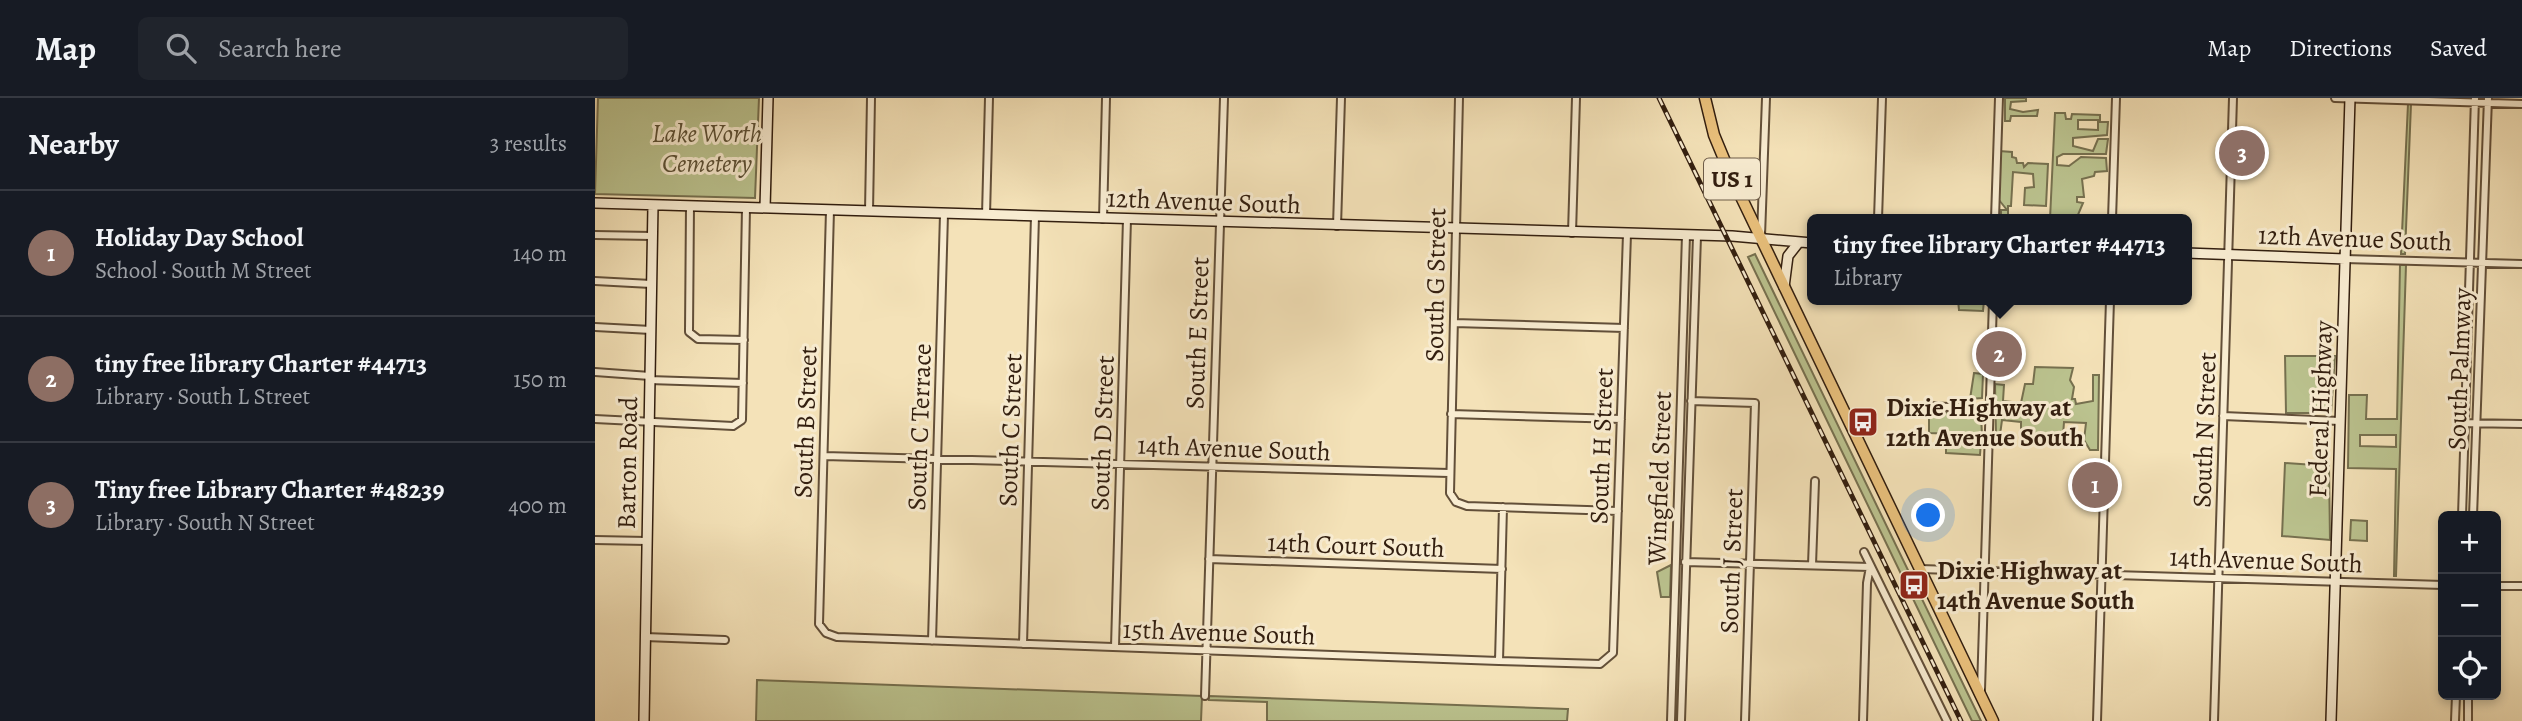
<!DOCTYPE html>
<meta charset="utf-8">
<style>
body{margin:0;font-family:Alegreya,serif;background:#20242c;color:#f1f3f6}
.controls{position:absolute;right:21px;bottom:21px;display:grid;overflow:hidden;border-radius:10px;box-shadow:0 4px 10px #0003}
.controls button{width:63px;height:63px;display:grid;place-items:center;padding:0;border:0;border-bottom:2px solid #363941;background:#171b24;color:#f1f3f6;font:35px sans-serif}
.you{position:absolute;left:1334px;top:418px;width:24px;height:24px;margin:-18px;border:5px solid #fff;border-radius:50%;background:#1a73e8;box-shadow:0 0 0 10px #1a73e833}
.badge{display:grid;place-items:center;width:46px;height:46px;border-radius:50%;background:#c59692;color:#fff;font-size:23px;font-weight:700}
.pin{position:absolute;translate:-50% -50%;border:4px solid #fff;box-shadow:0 2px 7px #0006}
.popup{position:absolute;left:1212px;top:116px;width:385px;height:91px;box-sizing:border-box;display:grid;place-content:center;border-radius:10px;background:#171b24;filter:drop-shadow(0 2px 5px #0005);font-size:23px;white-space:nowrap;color:#9ea1a6}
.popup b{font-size:26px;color:#f1f3f6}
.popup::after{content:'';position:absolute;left:50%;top:100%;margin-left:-14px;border:14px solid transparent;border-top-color:#171b24}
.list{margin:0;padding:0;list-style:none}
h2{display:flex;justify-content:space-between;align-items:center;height:91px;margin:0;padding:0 28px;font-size:30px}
h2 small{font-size:23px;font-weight:400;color:#9ea1a6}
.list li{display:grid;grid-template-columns:46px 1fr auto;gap:21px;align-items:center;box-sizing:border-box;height:126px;padding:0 28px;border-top:2px solid #363941}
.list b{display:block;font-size:26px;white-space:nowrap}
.list p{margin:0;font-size:23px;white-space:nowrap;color:#9ea1a6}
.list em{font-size:23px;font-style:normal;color:#9ea1a6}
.icon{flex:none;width:38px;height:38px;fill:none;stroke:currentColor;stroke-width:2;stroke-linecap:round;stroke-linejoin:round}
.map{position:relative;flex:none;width:1927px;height:623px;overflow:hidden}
header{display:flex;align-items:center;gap:42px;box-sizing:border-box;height:98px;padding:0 35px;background:#171b24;border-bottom:2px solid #363941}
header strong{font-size:33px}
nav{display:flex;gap:38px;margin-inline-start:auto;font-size:24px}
.search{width:490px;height:63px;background:#20242c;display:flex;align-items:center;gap:18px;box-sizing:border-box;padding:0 24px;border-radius:10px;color:#9ea1a6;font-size:26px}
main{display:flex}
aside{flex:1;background:#171b24}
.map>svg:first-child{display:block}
</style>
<header>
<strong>Map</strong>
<div class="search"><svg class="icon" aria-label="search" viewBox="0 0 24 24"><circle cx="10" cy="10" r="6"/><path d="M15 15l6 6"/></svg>Search here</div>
<nav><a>Map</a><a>Directions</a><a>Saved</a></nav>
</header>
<main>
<aside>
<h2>Nearby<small>3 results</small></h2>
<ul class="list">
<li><span class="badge" style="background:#8d6e63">1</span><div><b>Holiday Day School</b><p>School · South M Street</p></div><em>140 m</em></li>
<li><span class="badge" style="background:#8d6e63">2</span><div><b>tiny free library Charter #44713</b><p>Library · South L Street</p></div><em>150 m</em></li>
<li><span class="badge" style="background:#8d6e63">3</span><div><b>Tiny free Library Charter #48239</b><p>Library · South N Street</p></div><em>400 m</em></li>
</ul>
</aside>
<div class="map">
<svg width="1927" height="623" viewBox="0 0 1927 623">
<rect width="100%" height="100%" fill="#f4e2b8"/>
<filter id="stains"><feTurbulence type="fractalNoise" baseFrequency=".00286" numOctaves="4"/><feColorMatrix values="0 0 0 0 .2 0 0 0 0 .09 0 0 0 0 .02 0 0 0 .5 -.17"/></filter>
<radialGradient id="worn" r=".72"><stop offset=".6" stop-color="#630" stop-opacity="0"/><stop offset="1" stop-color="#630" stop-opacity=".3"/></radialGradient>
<path fill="#bbc38f" stroke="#76704f" stroke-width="2" fill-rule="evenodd" d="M 3,0 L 164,0 L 160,100 L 0,96 Z
M 1410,0 L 1431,0 L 1431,3 L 1416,4 L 1415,11 L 1428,14 L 1443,12 L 1442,18 L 1416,18 L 1415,23 L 1410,23 Z
M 1813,6 L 1816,6 L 1810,156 L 1806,156 Z
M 1460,15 L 1470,15 L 1471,21 L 1476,21 L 1477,16 L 1505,17 L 1505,22 L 1483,22 L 1483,31 L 1503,32 L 1503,24 L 1513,24 L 1512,37 L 1478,40 L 1478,48 L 1498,53 L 1503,41 L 1513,41 L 1511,56 L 1468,56 L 1462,59 L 1462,67 L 1474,68 L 1486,59 L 1511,60 L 1512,73 L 1500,74 L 1499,78 L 1487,81 L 1489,99 L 1482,99 L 1482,104 L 1488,105 L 1482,119 L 1490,121 L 1455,121 Z
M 1404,53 L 1417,54 L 1417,59 L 1421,60 L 1422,65 L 1428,65 L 1429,69 L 1433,65 L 1453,66 L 1451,108 L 1429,107 L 1430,90 L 1439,89 L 1438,76 L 1418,74 L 1416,108 L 1413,108 L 1413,121 L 1406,121 L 1406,112 L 1412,112 L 1404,102 Z
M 1160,156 L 1386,623 L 1377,623 L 1153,159 Z
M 1805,167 L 1811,167 L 1801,478 L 1799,478 L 1801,371 L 1753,370 L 1754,297 L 1772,297 L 1771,321 L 1802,321 ZM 1765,337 L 1801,337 L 1801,349 L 1765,348 Z
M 1363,202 L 1389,202 L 1388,213 L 1364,212 Z
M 1690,258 L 1740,258 L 1736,315 L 1691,315 Z
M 1440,269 L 1478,270 L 1475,282 L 1479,289 L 1477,301 L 1480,301 L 1481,306 L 1498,303 L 1498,277 L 1504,277 L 1503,352 L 1495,352 L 1489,342 L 1491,325 L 1469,324 L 1468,338 L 1426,338 L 1426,324 L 1407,322 L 1405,337 L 1401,337 L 1400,286 L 1409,287 L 1408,303 L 1426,305 L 1430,286 L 1438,286 Z
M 1379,275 L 1388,276 L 1387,300 L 1375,301 Z
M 1334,313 L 1386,317 L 1387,337 L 1334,335 Z
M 1351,342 L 1386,343 L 1385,357 L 1351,355 Z
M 1690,365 L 1734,368 L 1735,442 L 1687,438 Z
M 1756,422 L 1772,423 L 1772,443 L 1755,442 Z
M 1076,467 L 1075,499 L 1066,499 L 1062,474 Z
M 162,582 L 607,598 L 606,623 L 161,623 Z
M 614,598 L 972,611 L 973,611 L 972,623 L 672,623 L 672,604 L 614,602 Z"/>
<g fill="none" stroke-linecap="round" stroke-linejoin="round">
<g stroke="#624f39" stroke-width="10">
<path id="street" d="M 864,0 L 855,395 L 861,404 L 872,408 L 1023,413
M 1740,0 L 1927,6
M 95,108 L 94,234 L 103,241 L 149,242
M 235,112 L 224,526 L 231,535 L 242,539 L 904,563 L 1005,566 L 1018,555 L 1032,136
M 274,113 L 276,0
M 391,117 L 394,0
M 508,121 L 511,0
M 1283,121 L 1287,0
M 1400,121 L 1404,0
M 1517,121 L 1521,0
M 742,128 L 746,0
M 977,135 L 981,0
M 0,137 L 57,138
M 1166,138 L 1171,0
M 1750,161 L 1927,166
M 0,183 L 56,186
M 859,225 L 1029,230
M 0,229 L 56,232
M 0,274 L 55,278
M 54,282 L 148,285
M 1096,303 L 1160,305 L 1150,623
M 1334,308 L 1394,311
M 856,316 L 1026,321
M 1628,318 L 1745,323
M 0,321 L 138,328 L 147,322 L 151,110
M 1869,325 L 1927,326
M 229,358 L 854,375
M 1867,418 L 1880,0
M 1878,418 L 1893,0
M 0,442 L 52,443
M 1269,454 L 1352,623
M 614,461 L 907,471
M 1090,464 L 1275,469 L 1272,485 L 1268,623
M 1217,467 L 1220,383
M 1325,471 L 1848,487
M 1901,488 L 1927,488
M 50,539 L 130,542
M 337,543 L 349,116
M 428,546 L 440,118
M 520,549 L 532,121
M 904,563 L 908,409
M 1386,592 L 1398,202
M 610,598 L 629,0
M 1076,623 L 1091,137
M 1086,623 L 1102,138
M 1502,623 L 1515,202
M 1619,623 L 1638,0
M 1860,623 L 1861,597
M 1873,623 L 1873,597"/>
</g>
<g stroke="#321e0f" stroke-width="12">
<path id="secondary" d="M 0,105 L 1137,138 L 1217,145
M 170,110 L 173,0
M 1591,155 L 1750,161
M 1189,189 L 1193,158 L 1204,144
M 49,623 L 58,107
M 1736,623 L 1755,0"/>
</g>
<g stroke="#321e0f" stroke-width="13">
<path id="primary" d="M 1110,0 L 1119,37 L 1136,78 L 1398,623"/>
</g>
<use href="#street" stroke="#f8ecd1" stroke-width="6"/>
<use href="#secondary" stroke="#f8ecd1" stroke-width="9"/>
<use href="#primary" stroke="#eac17c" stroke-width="10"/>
<g stroke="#321e0f" stroke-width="5">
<path id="rail" d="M 1064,0 L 1366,623"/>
</g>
<use href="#rail" stroke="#f8ecd1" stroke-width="2.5" stroke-dasharray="8" stroke-linecap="butt"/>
</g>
<defs>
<g id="bus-square" transform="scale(1.575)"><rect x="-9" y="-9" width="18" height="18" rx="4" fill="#8f2418" stroke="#f8ecd1"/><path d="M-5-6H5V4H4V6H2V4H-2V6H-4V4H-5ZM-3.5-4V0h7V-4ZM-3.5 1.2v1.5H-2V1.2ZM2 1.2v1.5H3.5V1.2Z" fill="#fff"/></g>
</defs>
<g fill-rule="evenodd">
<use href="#bus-square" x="1268" y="324"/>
<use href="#bus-square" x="1319" y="487"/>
</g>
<g text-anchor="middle" stroke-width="6" stroke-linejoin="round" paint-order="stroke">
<rect fill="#f8ecd1" stroke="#6d5c49" stroke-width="2" x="1109" y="60.5" width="56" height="41" rx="5"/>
<g font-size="24" font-weight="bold" fill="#321e0f">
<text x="1137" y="89">US 1</text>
</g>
<g font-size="26" font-style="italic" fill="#5b5035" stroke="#f8ecd1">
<text x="112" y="44">Lake Worth<tspan x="112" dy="30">Cemetery</tspan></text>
</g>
<g font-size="26" fill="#321e0f" stroke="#f8ecd1">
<text transform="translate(609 103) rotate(2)" y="9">12th Avenue South</text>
<text transform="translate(1760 140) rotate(2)" y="9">12th Avenue South</text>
<text transform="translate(840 187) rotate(-89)" y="9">South G Street</text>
<text transform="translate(602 235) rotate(-88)" y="9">South E Street</text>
<text transform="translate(1864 271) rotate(-88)" y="9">South Palmway</text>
<text transform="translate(1725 311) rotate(-88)" y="9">Federal Highway</text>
<text transform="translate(210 324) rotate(-88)" y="9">South B Street</text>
<text transform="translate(324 329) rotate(-88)" y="9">South C Terrace</text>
<text transform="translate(415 332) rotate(-88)" y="9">South C Street</text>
<text transform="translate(1609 332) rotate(-88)" y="9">South N Street</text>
<text transform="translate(507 335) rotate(-88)" y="9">South D Street</text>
<text transform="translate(1006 348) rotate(-88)" y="9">South H Street</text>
<text transform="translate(639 350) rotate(2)" y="9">14th Avenue South</text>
<text transform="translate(32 365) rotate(-89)" y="9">Barton Road</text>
<text transform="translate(1064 380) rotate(-88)" y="9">Wingfield Street</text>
<text transform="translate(761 447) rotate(2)" y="9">14th Court South</text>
<text transform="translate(1671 462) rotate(2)" y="9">14th Avenue South</text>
<text transform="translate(1136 463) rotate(-88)" y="9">South J Street</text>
<text transform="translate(624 534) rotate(2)" y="9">15th Avenue South</text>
</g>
<g font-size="26" font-weight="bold" fill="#321e0f" stroke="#f8ecd1" text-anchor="start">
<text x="1291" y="318">Dixie Highway at<tspan x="1291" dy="30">12th Avenue South</tspan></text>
<text x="1342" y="481">Dixie Highway at<tspan x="1342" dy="30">14th Avenue South</tspan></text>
</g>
</g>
<rect width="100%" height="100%" filter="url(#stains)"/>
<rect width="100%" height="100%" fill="url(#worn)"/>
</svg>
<div class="controls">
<button>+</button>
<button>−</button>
<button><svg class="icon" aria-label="locate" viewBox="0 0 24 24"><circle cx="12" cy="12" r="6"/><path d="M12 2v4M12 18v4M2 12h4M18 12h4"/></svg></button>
</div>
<div class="you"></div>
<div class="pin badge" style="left:1500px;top:387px;background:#8d6e63">1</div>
<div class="pin badge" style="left:1404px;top:256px;background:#8d6e63">2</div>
<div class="popup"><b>tiny free library Charter #44713</b>Library</div>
<div class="pin badge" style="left:1647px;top:55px;background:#8d6e63">3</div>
</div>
</main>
